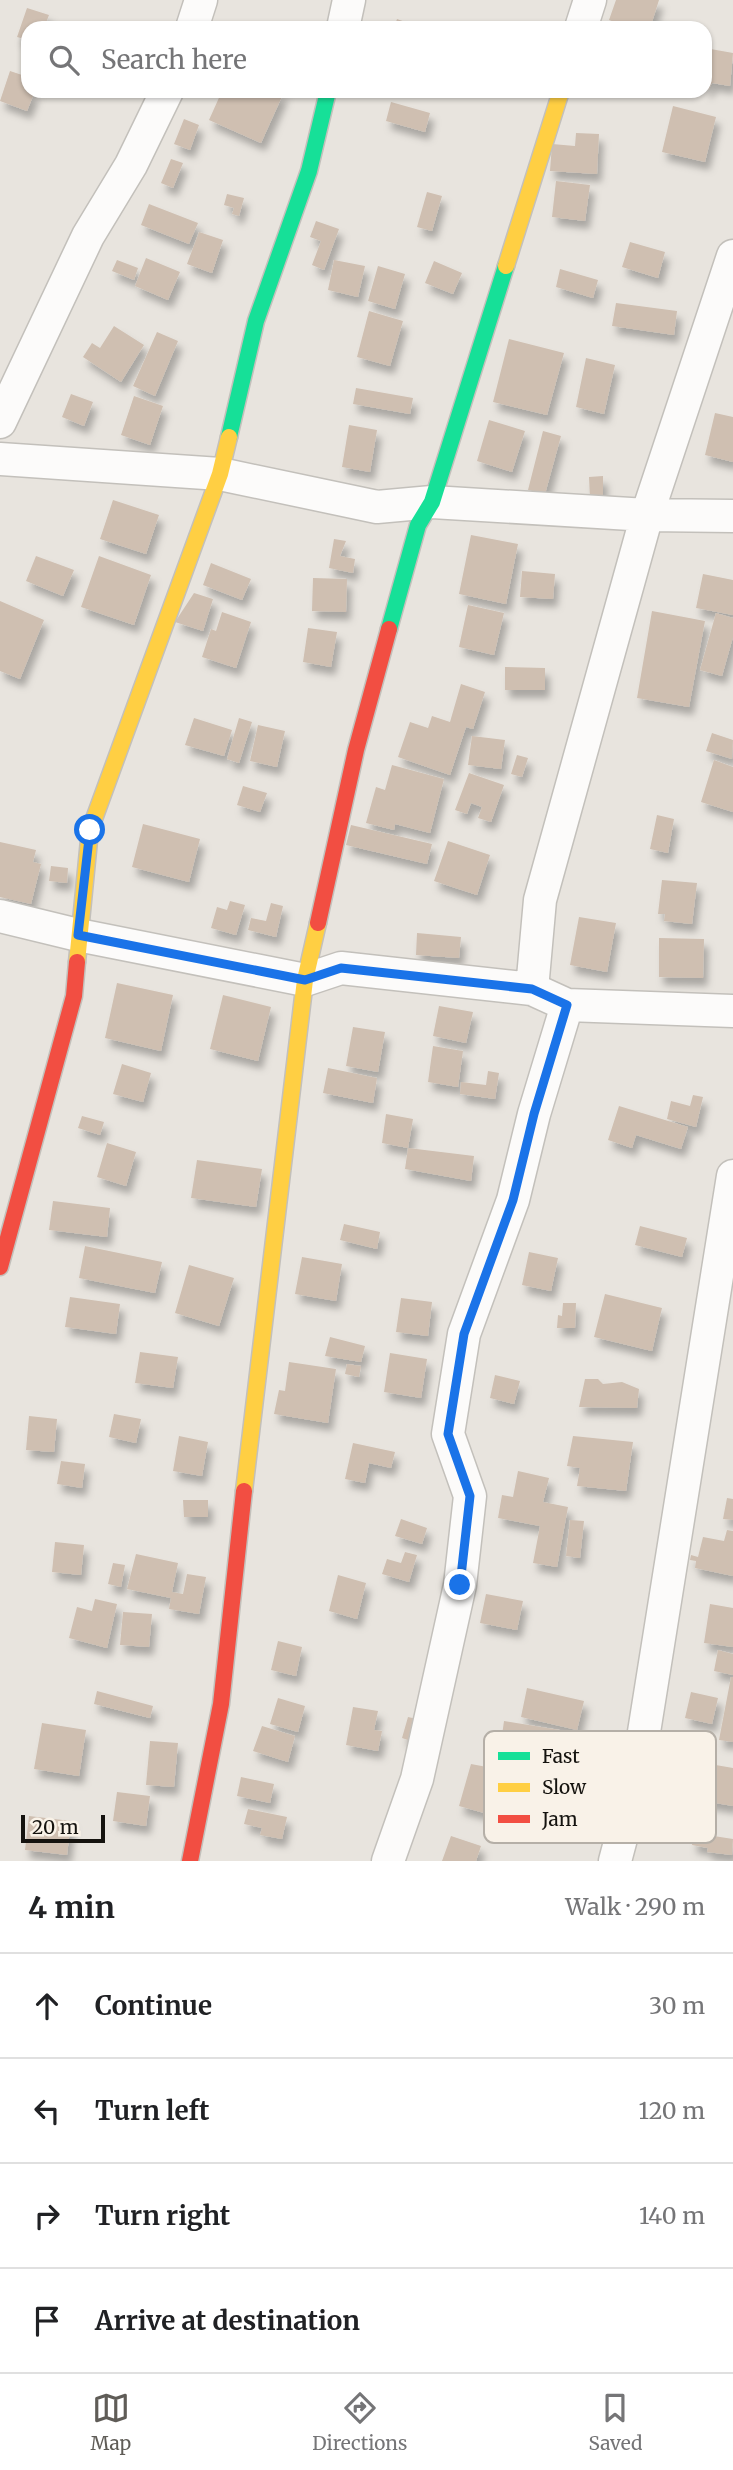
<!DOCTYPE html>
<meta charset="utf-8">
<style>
body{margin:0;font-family:Merriweather,serif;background:#f2f2f2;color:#202124}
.scale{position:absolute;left:21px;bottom:18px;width:84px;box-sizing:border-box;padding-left:7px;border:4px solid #15130f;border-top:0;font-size:19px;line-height:24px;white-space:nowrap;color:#15130f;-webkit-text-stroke:5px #f9f2e8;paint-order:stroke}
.stop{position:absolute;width:21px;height:21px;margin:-16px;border:5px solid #1a73e8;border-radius:50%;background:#fff}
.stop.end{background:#1a73e8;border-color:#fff;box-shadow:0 2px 7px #0008}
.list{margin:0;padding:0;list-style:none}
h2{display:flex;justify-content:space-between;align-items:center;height:91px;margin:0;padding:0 28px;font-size:30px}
h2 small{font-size:23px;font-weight:400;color:#757577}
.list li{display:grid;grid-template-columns:46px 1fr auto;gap:21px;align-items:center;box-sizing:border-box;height:105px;padding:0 28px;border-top:2px solid #e0e0e0}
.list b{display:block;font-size:26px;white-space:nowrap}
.list em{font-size:23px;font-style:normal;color:#757577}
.icon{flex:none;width:38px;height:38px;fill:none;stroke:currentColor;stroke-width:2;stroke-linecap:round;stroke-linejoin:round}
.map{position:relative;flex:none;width:733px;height:1861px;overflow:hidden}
.search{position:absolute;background:#fff;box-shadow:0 2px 5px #0004;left:21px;right:21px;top:21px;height:77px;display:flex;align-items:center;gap:18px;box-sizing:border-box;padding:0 24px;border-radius:21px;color:#757577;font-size:26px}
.sheet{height:511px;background:#fff}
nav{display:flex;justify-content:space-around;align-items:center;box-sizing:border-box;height:98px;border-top:2px solid #e0e0e0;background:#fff;font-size:19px;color:#757577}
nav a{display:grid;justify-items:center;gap:4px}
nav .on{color:#5f5c57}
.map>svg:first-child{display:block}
</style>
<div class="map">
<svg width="733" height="1861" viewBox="0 0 733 1861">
<defs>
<filter id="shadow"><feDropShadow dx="4.5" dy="8" stdDeviation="3.5" flood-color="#0004"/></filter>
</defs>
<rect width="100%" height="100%" fill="#e8e4de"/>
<path fill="#cfbfb1" filter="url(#shadow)" d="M 616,0 L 659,0 L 650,28 L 631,28 L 609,20 Z
M 27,8 L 49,15 L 44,28 L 28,28 L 28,40 L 17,37 Z
M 397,19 L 422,28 L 394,28 Z
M 705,48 L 733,53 L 730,86 L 712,83 L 708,90 L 705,90 Z
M 10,71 L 28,77 L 28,91 L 35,91 L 27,111 L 0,101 Z
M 222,91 L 284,92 L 261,143 L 209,120 Z
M 391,102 L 430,113 L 425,132 L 386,121 Z
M 673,106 L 716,117 L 705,162 L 662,152 Z
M 184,119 L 199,125 L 190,150 L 174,144 Z
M 576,133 L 599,134 L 597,174 L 550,171 L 552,144 L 575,146 Z
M 171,159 L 183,163 L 173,188 L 161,183 Z
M 556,181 L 590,185 L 585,221 L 552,217 Z
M 427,192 L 442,196 L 432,231 L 417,227 Z
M 227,194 L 244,198 L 239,216 L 232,214 L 234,208 L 224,205 Z
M 149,204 L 198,223 L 189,244 L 141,225 Z
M 316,221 L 339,229 L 324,270 L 312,265 L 321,241 L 310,237 Z
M 199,232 L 223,240 L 212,273 L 187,264 Z
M 630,242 L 665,252 L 658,278 L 622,267 Z
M 146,258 L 180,272 L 168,300 L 135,286 Z
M 117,260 L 138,268 L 134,280 L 112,271 Z
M 334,260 L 365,266 L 358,297 L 328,290 Z
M 434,261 L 462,273 L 453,294 L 425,283 Z
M 378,266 L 405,274 L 395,309 L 368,301 Z
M 560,269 L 598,280 L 593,298 L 556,287 Z
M 616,303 L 677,311 L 674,335 L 612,326 Z
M 369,311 L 403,321 L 390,366 L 357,357 Z
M 114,326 L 144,345 L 121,382 L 83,357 L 92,343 L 100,348 Z
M 157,332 L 178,341 L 155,396 L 133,386 Z
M 509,339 L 564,353 L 547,415 L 493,402 Z
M 586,358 L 615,365 L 604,414 L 576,407 Z
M 356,388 L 413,398 L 410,414 L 353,404 Z
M 71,394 L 93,402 L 84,426 L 62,417 Z
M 134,396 L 163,406 L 150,445 L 121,435 Z
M 715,413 L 733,417 L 733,462 L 705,455 Z
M 489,420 L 525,431 L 512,472 L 477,461 Z
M 349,425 L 377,430 L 370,472 L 342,467 Z
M 543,431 L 561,436 L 545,494 L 528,490 Z
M 603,476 L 603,497 L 590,498 L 589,477 Z
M 113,500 L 159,515 L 146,554 L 100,539 Z
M 471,535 L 518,544 L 506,604 L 459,594 Z
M 334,539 L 346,541 L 340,556 L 355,559 L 353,573 L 329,568 Z
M 36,556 L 74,570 L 63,596 L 26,581 Z
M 99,556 L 151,575 L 134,625 L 81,607 Z
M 211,563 L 251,579 L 242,600 L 203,585 Z
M 522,571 L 555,574 L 553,599 L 520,597 Z
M 703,574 L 733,580 L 733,615 L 696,608 Z
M 313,578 L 347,579 L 346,612 L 312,611 Z
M 194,593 L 213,599 L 203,631 L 175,622 Z
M 0,601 L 44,620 L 20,679 L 0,671 Z
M 468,605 L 504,613 L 494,655 L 459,647 Z
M 652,611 L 705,621 L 689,707 L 637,698 Z
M 222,612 L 251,622 L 236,668 L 202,657 L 211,629 L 216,631 Z
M 716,613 L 733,618 L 733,637 L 722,676 L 700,670 Z
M 308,628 L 337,632 L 331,667 L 303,662 Z
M 505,667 L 545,668 L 545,690 L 505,690 Z
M 461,684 L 485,692 L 473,729 L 466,727 L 450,775 L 398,757 L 410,722 L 428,728 L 432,716 L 450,722 Z
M 194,718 L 232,730 L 224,756 L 185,745 Z
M 239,718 L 252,722 L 239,763 L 227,759 Z
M 258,725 L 285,731 L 277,767 L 250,761 Z
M 712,733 L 733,740 L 732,759 L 706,751 Z
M 472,736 L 505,740 L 501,769 L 468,765 Z
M 517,755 L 528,758 L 522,777 L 511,774 Z
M 714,760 L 733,767 L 733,812 L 701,802 Z
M 392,765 L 444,779 L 430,833 L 395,824 L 394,830 L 366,823 L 376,787 L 385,790 Z
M 469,773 L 504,785 L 491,822 L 478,818 L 482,807 L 471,803 L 467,814 L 455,810 Z
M 243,786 L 267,793 L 260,812 L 237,805 Z
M 657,815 L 674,819 L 668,853 L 650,849 Z
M 143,824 L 200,839 L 189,882 L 132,867 Z
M 351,825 L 432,844 L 427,864 L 346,845 Z
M 448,841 L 490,855 L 477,895 L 434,881 Z
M 0,842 L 36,850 L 33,862 L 41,864 L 31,904 L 0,897 Z
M 51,866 L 68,868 L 67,883 L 49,881 Z
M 662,880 L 697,883 L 692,924 L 664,921 L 665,914 L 658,914 Z
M 230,901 L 245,905 L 236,935 L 211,928 L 217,907 L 227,910 Z
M 271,903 L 283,906 L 276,937 L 248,930 L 251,918 L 266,921 Z
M 579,917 L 616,923 L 607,972 L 570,965 Z
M 417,933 L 461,937 L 459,958 L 416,955 Z
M 659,938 L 704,939 L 703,978 L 659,977 Z
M 117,983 L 173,995 L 161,1051 L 105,1038 Z
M 223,995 L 271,1007 L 258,1061 L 210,1049 Z
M 439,1006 L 473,1012 L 466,1043 L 433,1036 Z
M 353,1027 L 385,1032 L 378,1072 L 346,1066 Z
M 433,1046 L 463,1051 L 458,1087 L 428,1082 Z
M 122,1064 L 151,1073 L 143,1102 L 113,1094 Z
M 328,1068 L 377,1078 L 373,1103 L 323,1093 Z
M 488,1071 L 499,1073 L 495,1099 L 460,1094 L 461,1082 L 486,1085 Z
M 693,1095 L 703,1097 L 696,1127 L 667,1119 L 671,1101 L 690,1106 Z
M 619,1106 L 688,1127 L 681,1149 L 636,1135 L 632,1148 L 608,1140 Z
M 386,1114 L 413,1119 L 408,1148 L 382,1143 Z
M 82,1116 L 104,1122 L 100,1135 L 78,1128 Z
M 107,1143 L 136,1152 L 126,1186 L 97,1177 Z
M 408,1148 L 474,1156 L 471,1181 L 405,1169 Z
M 197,1160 L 262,1169 L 256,1207 L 191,1198 Z
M 53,1201 L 110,1208 L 107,1237 L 49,1230 Z
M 344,1224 L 380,1232 L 377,1249 L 340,1240 Z
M 640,1226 L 687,1238 L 682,1257 L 635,1245 Z
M 85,1246 L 162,1262 L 155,1293 L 79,1278 Z
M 529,1252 L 558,1258 L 551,1291 L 522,1285 Z
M 302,1257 L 342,1264 L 336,1301 L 295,1294 Z
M 189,1265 L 234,1278 L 219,1326 L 175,1313 Z
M 605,1294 L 662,1308 L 652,1351 L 594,1337 Z
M 70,1297 L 120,1304 L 116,1334 L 65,1327 Z
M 401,1298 L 432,1302 L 428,1336 L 396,1332 Z
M 563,1303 L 576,1303 L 575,1328 L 557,1328 L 558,1315 L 562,1316 Z
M 330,1337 L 365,1346 L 361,1362 L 325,1356 Z
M 140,1352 L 178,1357 L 173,1388 L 135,1383 Z
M 390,1353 L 427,1359 L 421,1398 L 384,1392 Z
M 289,1362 L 336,1369 L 328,1423 L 274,1414 L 279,1390 L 285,1391 Z
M 347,1364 L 361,1366 L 359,1377 L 345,1374 Z
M 495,1375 L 520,1381 L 514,1404 L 490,1398 Z
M 585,1379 L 598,1379 L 603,1384 L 622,1382 L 639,1389 L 637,1408 L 579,1407 Z
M 114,1414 L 141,1419 L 136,1443 L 109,1437 Z
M 29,1416 L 57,1419 L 54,1452 L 26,1450 Z
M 179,1436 L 208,1442 L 202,1476 L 173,1471 Z
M 573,1436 L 633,1442 L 626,1491 L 577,1486 L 580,1468 L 567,1466 Z
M 353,1443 L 395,1452 L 391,1468 L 369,1463 L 365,1483 L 345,1479 Z
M 61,1461 L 85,1464 L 82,1488 L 57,1484 Z
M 518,1471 L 549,1478 L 543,1502 L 568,1507 L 557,1567 L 533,1563 L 540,1526 L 498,1518 L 502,1495 L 513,1497 Z
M 727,1498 L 733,1499 L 733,1520 L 723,1519 Z
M 183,1500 L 208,1500 L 208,1517 L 184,1517 Z
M 401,1519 L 427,1528 L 422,1544 L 395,1536 Z
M 570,1520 L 584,1521 L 580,1558 L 566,1556 Z
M 727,1530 L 733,1531 L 733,1576 L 695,1568 L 696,1561 L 690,1560 L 691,1555 L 698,1557 L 703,1537 L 724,1541 Z
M 55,1542 L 84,1545 L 81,1575 L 52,1572 Z
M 405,1552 L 417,1555 L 409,1582 L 382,1574 L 387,1559 L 401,1563 Z
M 136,1554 L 178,1563 L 172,1592 L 183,1594 L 187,1574 L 206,1577 L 199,1614 L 169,1609 L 171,1598 L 127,1589 Z
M 113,1563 L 125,1565 L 121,1587 L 108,1584 Z
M 338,1575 L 366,1583 L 357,1619 L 329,1611 Z
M 486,1594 L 523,1601 L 517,1630 L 480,1623 Z
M 95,1599 L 117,1604 L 107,1648 L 69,1638 L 77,1607 L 92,1611 Z
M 710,1604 L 733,1608 L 733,1647 L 704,1643 Z
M 123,1612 L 152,1614 L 149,1647 L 120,1645 Z
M 278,1641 L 302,1647 L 296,1676 L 271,1670 Z
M 718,1650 L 733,1654 L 733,1675 L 714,1671 Z
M 731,1677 L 733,1677 L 733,1742 L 719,1740 Z
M 527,1688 L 584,1701 L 577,1730 L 521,1717 Z
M 97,1691 L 153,1706 L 150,1718 L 94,1704 Z
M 691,1692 L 718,1698 L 712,1724 L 685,1718 Z
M 278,1698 L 305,1706 L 298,1732 L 270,1724 Z
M 353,1707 L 378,1711 L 374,1730 L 382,1731 L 378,1751 L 346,1745 Z
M 408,1717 L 417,1719 L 411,1741 L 402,1738 Z
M 504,1721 L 578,1733 L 568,1792 L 541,1788 L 543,1773 L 513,1768 L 520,1789 L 513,1821 L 459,1806 L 471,1764 L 492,1768 L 494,1763 L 498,1764 Z
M 42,1723 L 86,1730 L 79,1776 L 34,1769 Z
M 262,1726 L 295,1736 L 288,1762 L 253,1751 Z
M 150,1741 L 178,1743 L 174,1787 L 146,1785 Z
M 704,1763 L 733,1768 L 733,1806 L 698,1800 Z
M 241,1777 L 274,1784 L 270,1803 L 237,1796 Z
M 117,1792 L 150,1796 L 146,1826 L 113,1821 Z
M 248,1809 L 287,1817 L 282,1839 L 260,1835 L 262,1828 L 244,1824 Z
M 29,1816 L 71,1821 L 67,1855 L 25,1850 Z
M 694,1833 L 733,1839 L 732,1855 L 707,1852 L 708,1848 L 692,1845 Z
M 451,1836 L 481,1846 L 476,1861 L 442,1861 Z"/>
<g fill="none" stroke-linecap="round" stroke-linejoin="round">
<g stroke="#c3c0bb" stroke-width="35">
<path id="street" d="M 192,28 L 201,0
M 343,28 L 349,0
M 581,28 L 590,0
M 0,422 L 88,236 L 131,165 L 167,91
M 0,459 L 220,474 L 377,507 L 432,502 L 647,515 L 733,516
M 0,916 L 78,935 L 305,980 L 341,968 L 532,989 L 567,1005 L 733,1011
M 532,989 L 540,900 L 647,515 L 733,256
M 388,1861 L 417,1779 L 460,1585 L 470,1496 L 448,1434 L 464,1334 L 513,1200 L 534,1114 L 567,1005
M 615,1861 L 636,1782 L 733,1176"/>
</g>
<g stroke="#c3c0bb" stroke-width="19">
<path id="fast" d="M 229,437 L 256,321 L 309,171 L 328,91
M 389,629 L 418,525 L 432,502 L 506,266"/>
</g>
<g stroke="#c3c0bb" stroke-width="19">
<path id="slow" d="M 506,266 L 561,91
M 77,962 L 90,830 L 220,474 L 229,437
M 244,1491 L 305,980 L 318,923"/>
</g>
<g stroke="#c3c0bb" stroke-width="19">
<path id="jam" d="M 318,923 L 356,750 L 389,629
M 0,1267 L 74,996 L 77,962
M 190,1861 L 221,1704 L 244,1491"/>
</g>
<use href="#street" stroke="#fcfbfa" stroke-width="32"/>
<use href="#fast" stroke="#16e098" stroke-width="16"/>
<use href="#slow" stroke="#ffcf43" stroke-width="16"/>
<use href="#jam" stroke="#f24e42" stroke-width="16"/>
</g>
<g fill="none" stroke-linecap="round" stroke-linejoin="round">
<path stroke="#1a73e8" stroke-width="9" d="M 90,830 L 78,935 L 305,980 L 341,968 L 532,989 L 567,1005 L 534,1114 L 513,1200 L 464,1334 L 448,1434 L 470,1496 L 460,1585"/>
</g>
<rect x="484" y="1731" width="232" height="112" rx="10" fill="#f9f2e8" stroke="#b5afa7" stroke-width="2"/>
<rect x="498" y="1752" width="32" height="8" fill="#16e098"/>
<rect x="498" y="1783" width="32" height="9" fill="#ffcf43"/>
<rect x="498" y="1815" width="32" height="8" fill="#f24e42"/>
<g font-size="19" fill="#15130f">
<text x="542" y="1763">Fast</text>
<text x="542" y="1794">Slow</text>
<text x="542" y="1826">Jam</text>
</g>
</svg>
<div class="scale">20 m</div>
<div class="stop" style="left:90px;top:830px"></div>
<div class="stop end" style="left:460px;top:1585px"></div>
<div class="search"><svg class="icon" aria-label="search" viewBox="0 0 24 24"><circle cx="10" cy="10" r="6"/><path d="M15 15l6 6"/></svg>Search here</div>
</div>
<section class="sheet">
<h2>4 min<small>Walk · 290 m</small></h2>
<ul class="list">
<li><svg class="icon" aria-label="ahead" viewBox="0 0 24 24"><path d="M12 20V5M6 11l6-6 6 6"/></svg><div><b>Continue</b></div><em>30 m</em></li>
<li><svg class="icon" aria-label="left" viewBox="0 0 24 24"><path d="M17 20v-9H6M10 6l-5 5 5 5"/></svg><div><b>Turn left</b></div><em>120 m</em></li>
<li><svg class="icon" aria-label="right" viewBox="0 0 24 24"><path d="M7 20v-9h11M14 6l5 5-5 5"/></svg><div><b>Turn right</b></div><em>140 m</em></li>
<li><svg class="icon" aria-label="arrive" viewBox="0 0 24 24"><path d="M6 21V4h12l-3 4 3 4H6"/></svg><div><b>Arrive at destination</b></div></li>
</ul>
</section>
<nav>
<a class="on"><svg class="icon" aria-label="map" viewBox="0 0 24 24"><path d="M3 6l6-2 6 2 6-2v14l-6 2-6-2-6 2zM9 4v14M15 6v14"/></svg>Map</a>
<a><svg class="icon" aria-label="directions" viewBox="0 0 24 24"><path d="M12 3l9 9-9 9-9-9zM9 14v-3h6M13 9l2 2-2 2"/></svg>Directions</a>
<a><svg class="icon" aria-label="saved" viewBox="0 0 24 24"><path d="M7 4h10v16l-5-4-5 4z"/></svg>Saved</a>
</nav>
